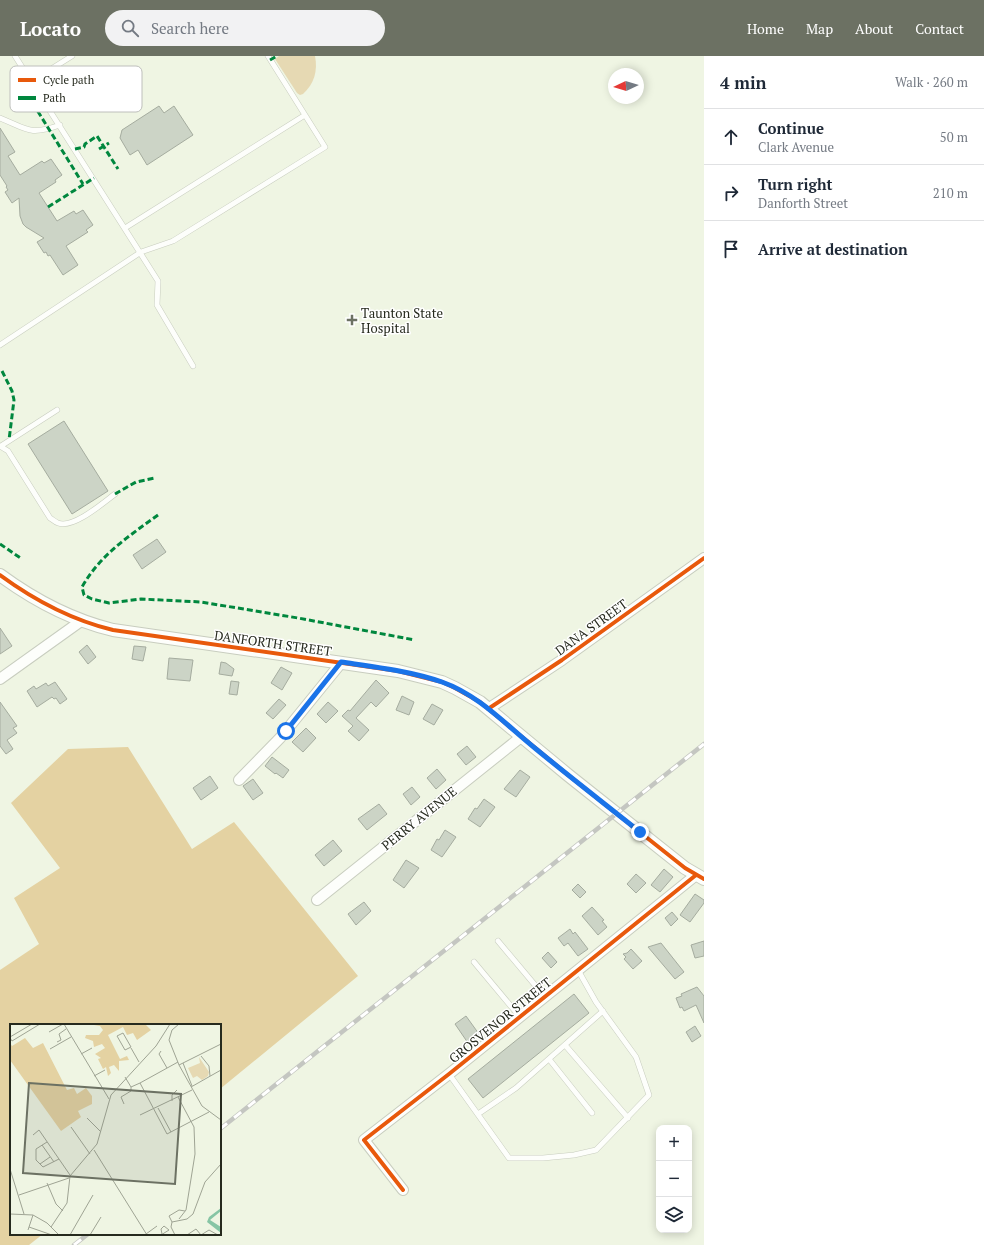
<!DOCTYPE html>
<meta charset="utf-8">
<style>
body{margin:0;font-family:"PT Serif",serif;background:#f2f2f3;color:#1f2937}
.controls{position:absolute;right:12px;bottom:12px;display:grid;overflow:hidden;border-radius:8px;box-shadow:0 2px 10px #0003}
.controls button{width:36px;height:36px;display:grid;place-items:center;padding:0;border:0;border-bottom:1px solid #e0e1e3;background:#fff;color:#1f2937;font:20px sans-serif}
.compass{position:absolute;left:608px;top:12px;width:36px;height:36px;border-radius:50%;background:#fff;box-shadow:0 2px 10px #0003;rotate:266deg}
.stop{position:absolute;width:12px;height:12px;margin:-9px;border:3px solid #1a73e8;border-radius:50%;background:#fff}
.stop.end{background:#1a73e8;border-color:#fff;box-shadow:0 1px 4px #0008}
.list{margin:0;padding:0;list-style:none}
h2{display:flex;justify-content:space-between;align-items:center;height:52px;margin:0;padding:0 16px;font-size:17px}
h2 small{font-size:13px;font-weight:400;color:#747a83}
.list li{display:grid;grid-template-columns:26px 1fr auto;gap:12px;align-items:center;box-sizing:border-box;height:56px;padding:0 16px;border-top:1px solid #e0e1e3}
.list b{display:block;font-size:15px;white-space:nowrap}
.list p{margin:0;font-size:13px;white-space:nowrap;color:#747a83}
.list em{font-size:13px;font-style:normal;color:#747a83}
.icon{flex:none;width:22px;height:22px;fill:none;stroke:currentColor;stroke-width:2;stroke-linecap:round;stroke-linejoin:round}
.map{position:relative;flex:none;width:704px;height:1189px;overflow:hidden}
header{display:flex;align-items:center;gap:24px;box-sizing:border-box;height:56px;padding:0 20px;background:#6c7163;color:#fff}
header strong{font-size:19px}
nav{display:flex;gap:22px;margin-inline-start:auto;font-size:14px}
.search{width:280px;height:36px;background:#f2f2f3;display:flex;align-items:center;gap:10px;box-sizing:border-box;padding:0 14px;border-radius:22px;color:#747a83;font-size:15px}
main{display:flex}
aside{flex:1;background:#fff}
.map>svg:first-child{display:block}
</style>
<header>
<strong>Locato</strong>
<div class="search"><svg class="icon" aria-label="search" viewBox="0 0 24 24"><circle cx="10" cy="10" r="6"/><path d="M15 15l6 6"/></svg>Search here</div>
<nav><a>Home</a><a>Map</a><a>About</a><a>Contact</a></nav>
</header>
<main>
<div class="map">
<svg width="704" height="1189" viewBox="0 0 704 1189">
<rect width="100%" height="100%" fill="#eff5e3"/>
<path fill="#e6d9b3" d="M 279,0 L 315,0 C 318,15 314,28 303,38 L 300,39 L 297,37 L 275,3 Z"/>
<path fill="#e4d2a2" d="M 128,691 L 192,793 L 234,766 L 358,920 L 220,1033 L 220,969 L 11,969 L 11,1178 L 43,1178 L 29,1189 L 0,1189 L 0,914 L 39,888 L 14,842 L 60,812 L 11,747 L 68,693 Z"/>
<path fill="#ccd4c6" stroke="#a5ac9f" d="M 159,50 L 164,57 L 174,50 L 193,79 L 147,109 L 138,94 L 130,99 L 120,82 L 122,74 Z
M 0,72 L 15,96 L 8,100 L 20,119 L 42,105 L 44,107 L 51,103 L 62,119 L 55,124 L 56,126 L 39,137 L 57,165 L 74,155 L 76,158 L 83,154 L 93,169 L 86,174 L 88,176 L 66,190 L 78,209 L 63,219 L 50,199 L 48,200 L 46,196 L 44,197 L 37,186 L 44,182 L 26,171 L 23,168 L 20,160 L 19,142 L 12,147 L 5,136 L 8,134 L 6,131 L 7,130 L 0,119 Z
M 64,365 L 108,435 L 72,458 L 28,388 Z
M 157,483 L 166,496 L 142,513 L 133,499 Z
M 0,572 L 12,590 L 0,598 Z
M 87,589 L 96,601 L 88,608 L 79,596 Z
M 134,590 L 146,591 L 143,605 L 132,603 Z
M 169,602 L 193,604 L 190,625 L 167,623 Z
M 221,606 L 226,607 L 234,613 L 232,620 L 219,618 Z
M 281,611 L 292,617 L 282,634 L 271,627 Z
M 376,624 L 389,637 L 376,651 L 371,646 L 356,662 L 369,674 L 359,685 L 348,675 L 353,670 L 342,660 L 348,654 L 350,655 Z
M 231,625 L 239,626 L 237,639 L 229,638 Z
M 55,626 L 67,643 L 60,648 L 56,642 L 54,643 L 52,641 L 37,651 L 27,635 L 34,630 L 36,633 L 46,627 L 48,630 Z
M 402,640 L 414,646 L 409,659 L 396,654 Z
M 279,643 L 286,649 L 273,663 L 266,657 Z
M 0,646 L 17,670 L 13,672 L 17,677 L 7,684 L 13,693 L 6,698 L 0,690 Z
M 328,646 L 338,655 L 326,667 L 317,658 Z
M 432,648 L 443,654 L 434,669 L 423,663 Z
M 306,672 L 316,682 L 303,696 L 292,686 Z
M 467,690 L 476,701 L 466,709 L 457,698 Z
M 272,701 L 289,714 L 283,722 L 276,717 L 275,718 L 265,710 Z
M 437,713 L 446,724 L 436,733 L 427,722 Z
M 520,714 L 530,721 L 516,741 L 504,733 Z
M 210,720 L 218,732 L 201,744 L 193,732 Z
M 253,723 L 263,737 L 253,744 L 243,730 Z
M 412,731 L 420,741 L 411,749 L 403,738 Z
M 484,743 L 495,751 L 480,771 L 468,763 L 475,752 L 477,753 Z
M 379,748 L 387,758 L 367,774 L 358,763 Z
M 445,774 L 456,781 L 442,801 L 431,794 L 437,783 L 439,784 Z
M 333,784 L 342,795 L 324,810 L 315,799 Z
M 406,804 L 419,812 L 404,832 L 393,824 Z
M 664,813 L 673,821 L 660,836 L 651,829 Z
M 636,818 L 646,827 L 636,837 L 627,828 Z
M 578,828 L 586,836 L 580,842 L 572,834 Z
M 695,838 L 704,844 L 704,847 L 690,866 L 680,859 Z
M 364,846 L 371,855 L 356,869 L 348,858 Z
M 592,851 L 604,864 L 602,865 L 607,871 L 598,879 L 582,860 Z
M 672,856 L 678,863 L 671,870 L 665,862 Z
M 570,873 L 573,878 L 575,876 L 588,893 L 578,900 L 568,887 L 564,890 L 558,882 Z
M 704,885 L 704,900 L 695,902 L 691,889 Z
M 661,887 L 684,916 L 675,923 L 648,891 Z
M 631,893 L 642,905 L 633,913 L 624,903 L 626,901 L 623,898 L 627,897 Z
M 548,896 L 557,906 L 551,912 L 542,902 Z
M 697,931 L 704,940 L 704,967 L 696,949 L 684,955 L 682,951 L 680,952 L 676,942 L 682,940 L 681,938 Z
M 574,938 L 589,957 L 483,1042 L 468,1023 Z
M 466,960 L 479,978 L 468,987 L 455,968 Z
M 695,970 L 701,980 L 692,986 L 686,976 Z"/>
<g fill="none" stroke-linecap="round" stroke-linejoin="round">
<g stroke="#c8cdbf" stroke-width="6">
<path id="service" d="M 15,0 L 158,225 L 157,249 L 193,310
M 32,25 L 72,0
M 0,62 C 27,73 29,80 60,69
M 125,172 L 305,59
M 0,289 L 141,196 L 173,185 L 325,91 L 268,0
M 0,390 L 8,395 L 50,462 C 52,463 55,466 58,467 C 73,473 103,447 115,438
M 1,390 L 57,354
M 498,885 L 545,941
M 474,906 L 520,961
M 565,989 L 628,1062
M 549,1003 L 592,1057
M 449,1018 L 509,1102 L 543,1102 L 574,1099 L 596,1094 L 649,1039 L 636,1001 L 596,946 L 578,914
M 478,1058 L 516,1032 L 603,955"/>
</g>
<g stroke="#c8cdbf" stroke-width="12">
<path id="minor" d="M 0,623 L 81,565
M 488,653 L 562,604 L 704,502
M 239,724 L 280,682 L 341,607
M 317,844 L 521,681
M 403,1134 L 364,1084 L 449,1018 L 696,819"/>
</g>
<g stroke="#c8cdbf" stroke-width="14">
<path id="tertiary" d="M 0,519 C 34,544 72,564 113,574 L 398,615 L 442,626 L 455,632 L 480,646 L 568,719 L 685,812 L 704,823"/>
</g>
<use href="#service" stroke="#fdfefb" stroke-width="5"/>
<use href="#minor" stroke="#fdfefb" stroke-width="10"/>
<use href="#tertiary" stroke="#fdfefb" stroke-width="12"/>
<g stroke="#c4c6c1" stroke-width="4.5">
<path id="rail" d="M 220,1073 L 704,688
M 74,1189 L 88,1178"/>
</g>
<use href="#rail" stroke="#fff" stroke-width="3" stroke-dasharray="9" stroke-linecap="butt"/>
<path stroke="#00873e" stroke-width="3" stroke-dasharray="6 3" stroke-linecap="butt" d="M 270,4 L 277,0
M 14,17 L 83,128
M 75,93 L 84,91 L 85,88 L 97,80 L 118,113
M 99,93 L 109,87
M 48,151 L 94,122
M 2,315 L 12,335 L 14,344 L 9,384
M 115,438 L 136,426 L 155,422
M 158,459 C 129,480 100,499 82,531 L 84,539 L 92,543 L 109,547 L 141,543 L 201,546 L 298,562 L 415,584
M 0,488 L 22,503"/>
<g stroke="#fff" stroke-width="6">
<path id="cycleway" d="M 0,519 C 34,544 72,564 113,574 L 398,615 L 442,626 L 455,632 L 480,646 L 568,719 L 685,812 L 704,823
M 488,653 L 562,604 L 704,502
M 403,1134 L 364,1084 L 449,1018 L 696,819"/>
</g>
<use href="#cycleway" stroke="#e8590c" stroke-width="4"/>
</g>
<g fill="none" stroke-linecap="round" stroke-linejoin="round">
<path stroke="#1a73e8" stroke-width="5" d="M 286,675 L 341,606 C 375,611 410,615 442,626 C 479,639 506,669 536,693 C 570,721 605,748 640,776"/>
</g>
<path fill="#6c7163" stroke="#fff" stroke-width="1.5" d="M350 258h4v4h4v4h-4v4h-4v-4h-4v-4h4z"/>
<g text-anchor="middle" stroke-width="3" stroke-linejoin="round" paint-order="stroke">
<g font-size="13" fill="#262a1e" stroke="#fff" text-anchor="start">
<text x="361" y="262">Taunton State<tspan x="361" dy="15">Hospital</tspan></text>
</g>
<g font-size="13" fill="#262a1e" stroke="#fff">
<text transform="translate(591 571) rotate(-36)" y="5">DANA STREET</text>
<text transform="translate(273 587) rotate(8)" y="5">DANFORTH STREET</text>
<text transform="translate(419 762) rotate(-39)" y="5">PERRY AVENUE</text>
<text transform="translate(500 964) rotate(-39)" y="5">GROSVENOR STREET</text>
</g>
</g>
<g transform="translate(10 968)">
<rect width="211" height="211" fill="#eff5e3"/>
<path d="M 189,33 L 199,48 L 198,52 L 192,56 L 187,52 L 183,54 L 178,44 L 190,39 Z" fill="#e6d9b3"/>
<path d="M 78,0 L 135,0 L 141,6 L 127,16 L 123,9 L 117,11 L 113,3 L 98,11 L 110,35 L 117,32 L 119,36 L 109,37 L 109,47 L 104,41 L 99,43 L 101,49 L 98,52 L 96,43 L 93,45 L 88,35 L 91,34 L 85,30 L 95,24 L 92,20 L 84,23 L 83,17 L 75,14 L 76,11 L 89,11 L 93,6 L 90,2 ZM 15,14 L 23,24 L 33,19 L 57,66 L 64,64 L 67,70 L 76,64 L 82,72 L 82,80 L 68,87 L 71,93 L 51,107 L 0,36 L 0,19 L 2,22 Z" fill="#e4d2a2"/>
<path d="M 211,184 L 211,187 L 200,196 L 211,203 L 211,209 L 197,198 L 199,193 Z" fill="#87c5a5"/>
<path fill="none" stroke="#9fa494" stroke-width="1" d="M 54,0 L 99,75M 169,0 L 162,6 L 159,16 L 169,41 L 211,20M 39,8 L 53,0M 113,9 L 121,23 L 115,26 L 107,12 ZM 0,13 L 22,0M 0,14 L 2,17 L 30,0M 47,18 L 51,16 L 49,10 L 56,5M 121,24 L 129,38M 40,25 L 61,13M 151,27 L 149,30 L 157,44M 71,30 L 82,24M 191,32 L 199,42 L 200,52M 173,39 L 182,62M 169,41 L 192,82 L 211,96M 84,52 L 95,46M 115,53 L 121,63 L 130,59 L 157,110 L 199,88M 130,59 L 168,38M 181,63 L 211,46M 168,73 L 184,103 L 185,130 L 176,186 L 169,195M 162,77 L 162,71 L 167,66M 114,80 L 111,73 L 121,67 L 121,63M 148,84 L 161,108M 130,91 L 182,66M 77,94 L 91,108M 61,103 L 80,130M 23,111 L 29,106 L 60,151M 37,118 L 26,125 L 26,136 L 33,143 L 49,135M 32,121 L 44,138M 84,126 L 137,211M 30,140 L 40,133M 0,145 L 14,190M 37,159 L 46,180 L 53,187M 9,171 L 59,154M 0,190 L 23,191 L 37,199 L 49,211M 162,198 L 159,192 L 169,186 L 175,187M 19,203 L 42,211M 41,203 L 57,179 L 60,152 L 87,120 L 101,71 L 146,22 L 160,0M 18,206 L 23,191M 136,210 L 147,202M 60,211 L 83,171M 80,211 L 91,193M 98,211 L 111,211M 151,211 L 159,206 L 154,202 L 151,205 L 152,210M 165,211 L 161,203 L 162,198 L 177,195 L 183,190 L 195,158 L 211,140M 177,211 L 186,205 L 191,211M 191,211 L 199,206 L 208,211"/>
<path fill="#6c7163" fill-opacity="0.15" stroke="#6c7163" stroke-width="2" d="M 19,59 L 171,70 L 165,160 L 13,149 Z"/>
<rect width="211" height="211" fill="none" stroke="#262a1e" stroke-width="2"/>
</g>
<rect x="10" y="10" width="132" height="46" rx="6" fill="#fff" stroke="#bebfbc" stroke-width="1"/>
<rect x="18" y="22" width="18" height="4" fill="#e8590c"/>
<rect x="18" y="40" width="18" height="4" fill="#00873e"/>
<g font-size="11" fill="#262a1e">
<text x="43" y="28">Cycle path</text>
<text x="43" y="46">Path</text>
</g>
</svg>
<div class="controls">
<button>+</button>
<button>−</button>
<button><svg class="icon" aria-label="layers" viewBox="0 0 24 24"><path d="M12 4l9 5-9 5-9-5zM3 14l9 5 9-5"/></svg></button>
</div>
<svg class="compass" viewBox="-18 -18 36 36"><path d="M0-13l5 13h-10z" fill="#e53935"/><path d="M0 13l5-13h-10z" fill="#747a83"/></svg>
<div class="stop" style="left:286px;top:675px"></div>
<div class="stop end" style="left:640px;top:776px"></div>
</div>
<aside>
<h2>4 min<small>Walk · 260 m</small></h2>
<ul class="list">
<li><svg class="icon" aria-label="ahead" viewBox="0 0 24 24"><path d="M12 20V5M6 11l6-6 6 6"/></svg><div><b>Continue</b><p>Clark Avenue</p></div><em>50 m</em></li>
<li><svg class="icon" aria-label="right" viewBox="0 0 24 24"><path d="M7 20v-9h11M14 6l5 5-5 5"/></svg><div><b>Turn right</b><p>Danforth Street</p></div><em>210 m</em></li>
<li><svg class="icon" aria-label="arrive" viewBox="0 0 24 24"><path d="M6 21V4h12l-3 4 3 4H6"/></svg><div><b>Arrive at destination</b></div></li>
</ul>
</aside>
</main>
